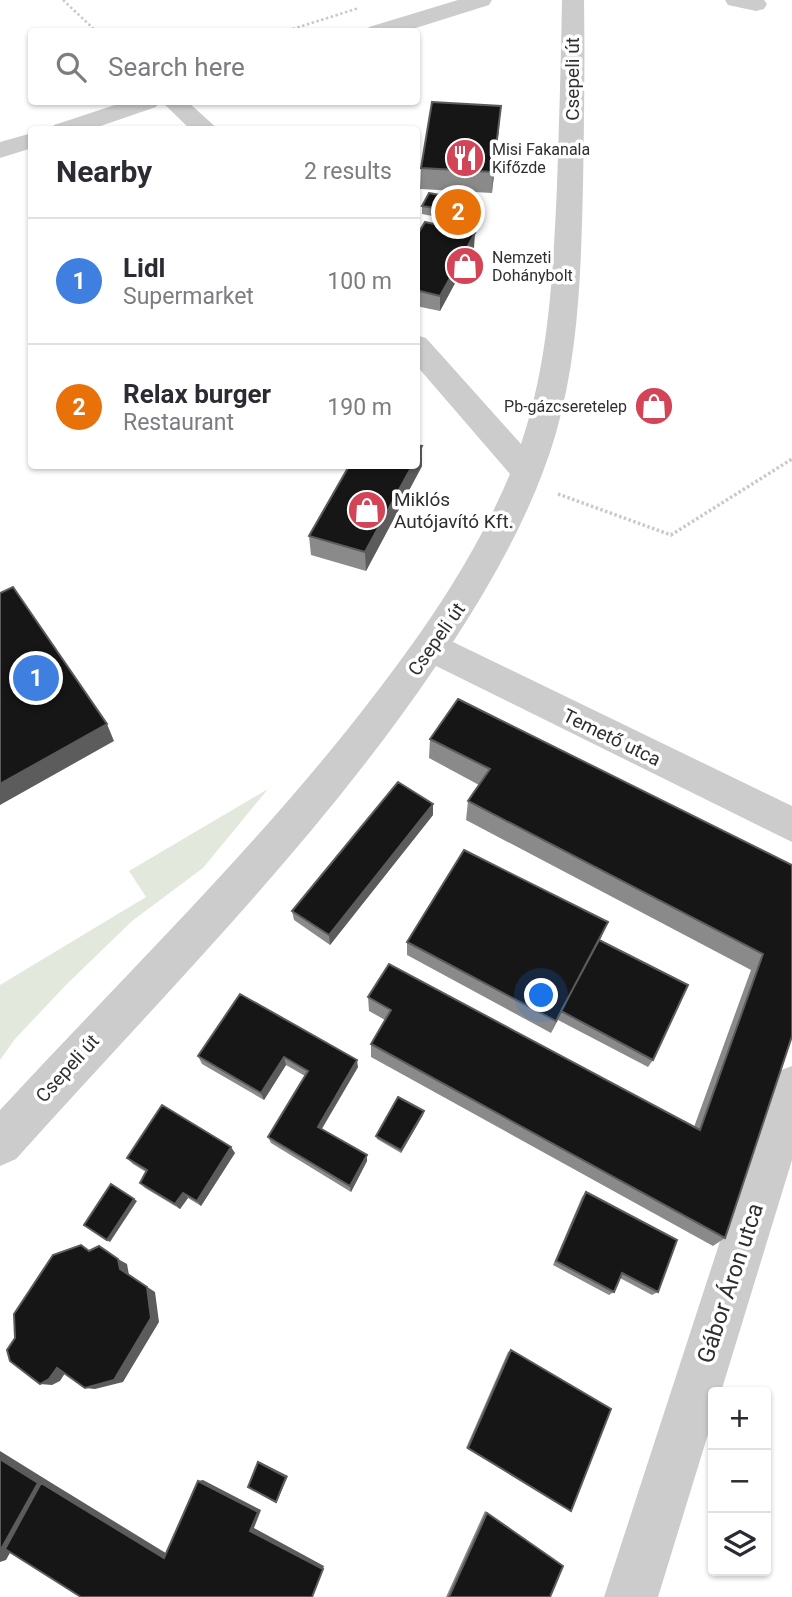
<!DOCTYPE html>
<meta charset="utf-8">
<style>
body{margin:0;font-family:Roboto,sans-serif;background:#f7f7f7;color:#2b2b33}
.controls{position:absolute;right:21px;bottom:21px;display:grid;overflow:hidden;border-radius:7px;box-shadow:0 2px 5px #0004}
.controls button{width:63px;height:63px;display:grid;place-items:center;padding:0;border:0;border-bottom:2px solid #e1e1e2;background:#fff;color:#2b2b33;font:35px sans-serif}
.you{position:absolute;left:542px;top:996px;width:24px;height:24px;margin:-18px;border:5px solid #fff;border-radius:50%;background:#1a73e8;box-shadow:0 0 0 10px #1a73e833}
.badge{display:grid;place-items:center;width:46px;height:46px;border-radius:50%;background:#db2777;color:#fff;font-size:23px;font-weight:700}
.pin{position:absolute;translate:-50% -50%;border:4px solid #fff;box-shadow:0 2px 7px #0006}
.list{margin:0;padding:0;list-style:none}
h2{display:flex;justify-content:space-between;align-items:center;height:91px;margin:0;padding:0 28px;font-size:30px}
h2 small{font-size:23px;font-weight:400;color:#7c7c81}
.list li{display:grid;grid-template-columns:46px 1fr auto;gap:21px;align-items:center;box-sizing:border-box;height:126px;padding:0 28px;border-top:2px solid #e1e1e2}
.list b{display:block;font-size:26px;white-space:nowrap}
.list p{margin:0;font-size:23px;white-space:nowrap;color:#7c7c81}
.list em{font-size:23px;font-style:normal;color:#7c7c81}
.icon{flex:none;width:38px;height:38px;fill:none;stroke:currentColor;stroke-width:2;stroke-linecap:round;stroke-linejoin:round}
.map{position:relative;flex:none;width:792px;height:1597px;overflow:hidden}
.search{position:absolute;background:#fff;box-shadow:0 2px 5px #0004;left:28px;top:28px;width:392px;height:77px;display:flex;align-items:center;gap:18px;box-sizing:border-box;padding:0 24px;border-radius:7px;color:#7c7c81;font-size:26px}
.panel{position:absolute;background:#fff;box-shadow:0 2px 5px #0004;left:28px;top:126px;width:392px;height:343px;border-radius:7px}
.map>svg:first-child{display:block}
</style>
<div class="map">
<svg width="792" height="1597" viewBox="0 0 792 1597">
<rect width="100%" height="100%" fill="#fff"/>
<path fill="#e3e8dc" d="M 268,789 L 203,868 L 132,921 L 65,986 L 15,1039 L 0,1060 L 0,985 L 146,897 L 129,871 Z"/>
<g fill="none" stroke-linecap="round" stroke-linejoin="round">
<path stroke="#c9c9c9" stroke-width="2.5" stroke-dasharray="2.5 2.5" stroke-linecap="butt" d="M 63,0 L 97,32
M 283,32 L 359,8"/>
<path stroke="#c9c9c9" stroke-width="3.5" stroke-dasharray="2.5 2.5" stroke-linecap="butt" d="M 558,494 L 671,535 L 792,459"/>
<path fill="#ccc" fill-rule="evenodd" d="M 458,0 L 492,0 L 489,5 L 403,32 L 366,32 L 369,27 Z
M 562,0 L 584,0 C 585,62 584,124 583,186 C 581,269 579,353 556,433 C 534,508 495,577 453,642 L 792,806 L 792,842 L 436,666 C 315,845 159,999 16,1159 L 0,1166 L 0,1110 C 121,979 249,855 359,715 C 418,640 473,562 510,474 L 416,365 L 416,335 L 426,338 L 521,444 C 549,362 553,273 557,186 C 559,124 561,62 562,0 Z
M 725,0 L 764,0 L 767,4 L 764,9 L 756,11 L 728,5 Z
M 124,102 L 159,102 L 156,107 L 89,130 L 51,130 L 54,125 Z
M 162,102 L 188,102 L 219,130 L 191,130 Z
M 32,133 L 32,148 L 0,158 L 0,142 Z
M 792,1066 L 792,1160 L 721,1392 L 713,1392 L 713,1418 L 658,1597 L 604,1597 L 770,1088 L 776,1072 Z"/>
</g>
<path fill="#8a8a8a" d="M 499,127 L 492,193 L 420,189 L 421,168 Z
M 477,202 L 476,210 L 467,229 L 442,224 L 443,218 L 422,214 L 422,206 Z
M 416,237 L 474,248 L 440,311 L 416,306 Z
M 422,446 L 422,466 L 366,571 L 311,555 L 309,536 Z
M 430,739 L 792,865 L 725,1238 L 713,1246 L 371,1057 L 371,1044 L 385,1020 L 369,1011 L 368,997 L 694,1127 L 751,970 L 466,820 L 468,801 L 479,785 L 429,758 Z
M 433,815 L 330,945 L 294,920 L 292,911 Z
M 608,922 L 600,940 L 653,1060 L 648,1067 L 558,1020 L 551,1033 L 407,955 L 407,942 Z
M 240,994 L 358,1067 L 322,1129 L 367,1155 L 367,1161 L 351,1192 L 271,1143 L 268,1137 L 305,1076 L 286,1065 L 264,1100 L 202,1064 L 198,1056 Z
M 424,1111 L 423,1115 L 401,1153 L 377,1139 L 376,1136 Z
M 235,1153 L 201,1206 L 188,1198 L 180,1209 L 145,1188 L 140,1183 L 146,1172 L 133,1164 L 127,1158 Z
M 586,1192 L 658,1292 L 652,1295 L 620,1278 L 614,1292 L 609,1295 L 553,1265 L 582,1197 Z
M 511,1350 L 571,1511 L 466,1448 L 508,1352 Z
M 485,1511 L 563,1566 L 550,1597 L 446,1597 Z"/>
<path fill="#5c5c5c" d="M 501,106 L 499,127 L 492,193 L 493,172 Z
M 477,202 L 476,210 L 467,229 L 467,221 Z
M 475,233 L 474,248 L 440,311 L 440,296 Z
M 422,446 L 422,466 L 366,571 L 365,552 L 412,466 L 416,466 L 416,457 Z
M 107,724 L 114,741 L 0,805 L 0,784 Z
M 433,804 L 433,815 L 330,945 L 329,935 Z
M 608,922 L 602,935 L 562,1012 L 561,1011 L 551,1033 L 556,1021 Z
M 284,1057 L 286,1065 L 264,1100 L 261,1093 Z
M 357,1060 L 358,1067 L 319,1133 L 318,1127 Z
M 424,1111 L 423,1115 L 401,1153 L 401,1150 Z
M 231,1147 L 235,1153 L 201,1206 L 197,1201 Z
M 367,1155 L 367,1161 L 351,1192 L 350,1186 Z
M 183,1193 L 188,1198 L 180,1209 L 175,1204 Z
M 134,1199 L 137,1201 L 110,1242 L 107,1240 Z
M 118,1259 L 127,1264 L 129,1275 L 155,1292 L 159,1322 L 123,1382 L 95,1389 L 85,1388 L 120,1269 Z
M 57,1368 L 67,1370 L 60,1381 L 52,1385 L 40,1384 Z
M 0,1451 L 50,1482 L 169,1555 L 164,1558 L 47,1487 L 6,1560 L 0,1562 Z
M 258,1462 L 260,1462 L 288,1476 L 277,1501 L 276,1502 Z
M 203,1480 L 261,1510 L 254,1528 L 324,1566 L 312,1597 L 198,1481 Z"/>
<path fill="#161616" stroke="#5c5c5c" stroke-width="2" d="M 432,102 L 501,106 L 493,172 L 421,168 Z
M 429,193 L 477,202 L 467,221 L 443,216 L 446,210 L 422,206 Z
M 425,222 L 475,233 L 440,296 L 416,290 L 416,237 Z
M 416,445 L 422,446 L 416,457 Z
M 349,466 L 412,466 L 365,552 L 309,536 Z
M 13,587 L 107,724 L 0,784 L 0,593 Z
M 458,699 L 792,865 L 792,1036 L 725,1238 L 371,1044 L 391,1010 L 368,997 L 389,964 L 700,1130 L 763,954 L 468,801 L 490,769 L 430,739 Z
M 398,782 L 433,804 L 329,935 L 292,911 Z
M 464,850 L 608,922 L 556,1021 L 407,942 Z
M 599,940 L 688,985 L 653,1060 L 561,1011 Z
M 240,994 L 357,1060 L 318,1127 L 367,1155 L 350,1186 L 268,1137 L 308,1071 L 284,1057 L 261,1093 L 198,1056 Z
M 398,1097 L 424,1111 L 401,1150 L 376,1136 Z
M 162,1105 L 231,1147 L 197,1201 L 183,1193 L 175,1204 L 140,1183 L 147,1170 L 127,1158 Z
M 111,1184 L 134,1199 L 107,1240 L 84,1225 Z
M 586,1192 L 677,1240 L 658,1292 L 622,1273 L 614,1292 L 556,1261 Z
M 81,1245 L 89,1251 L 99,1246 L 118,1259 L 120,1269 L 147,1287 L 151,1318 L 114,1380 L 85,1388 L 57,1368 L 49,1379 L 40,1384 L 10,1361 L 7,1350 L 15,1338 L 14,1314 L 53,1255 Z
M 511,1350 L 611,1409 L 571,1511 L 468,1448 Z
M 0,1459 L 38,1483 L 0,1551 Z
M 258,1462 L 286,1477 L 276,1502 L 248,1487 Z
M 198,1481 L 258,1512 L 250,1531 L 323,1569 L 312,1597 L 81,1597 L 5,1549 L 41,1483 L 164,1558 Z
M 487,1513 L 563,1566 L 550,1597 L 449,1597 Z"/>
<defs>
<g id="restaurant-disc" transform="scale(2.0125)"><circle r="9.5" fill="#d34556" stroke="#fff"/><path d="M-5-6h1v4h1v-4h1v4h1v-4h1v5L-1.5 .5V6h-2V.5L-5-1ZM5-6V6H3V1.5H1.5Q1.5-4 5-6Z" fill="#fff"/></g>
<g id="shop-disc" transform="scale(2.0125)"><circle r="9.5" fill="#d34556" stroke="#fff"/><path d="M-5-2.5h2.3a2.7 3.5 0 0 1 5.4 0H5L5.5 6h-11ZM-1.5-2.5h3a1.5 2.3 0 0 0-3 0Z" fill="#fff"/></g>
</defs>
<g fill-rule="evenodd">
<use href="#restaurant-disc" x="465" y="158"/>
<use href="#shop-disc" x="465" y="266"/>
<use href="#shop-disc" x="654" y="406"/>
<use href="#shop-disc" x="367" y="510"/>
</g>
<g text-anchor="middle" stroke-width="7" stroke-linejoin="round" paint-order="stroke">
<g font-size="16" fill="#2f2f2f" stroke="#fff" text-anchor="start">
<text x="492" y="155">Misi Fakanala<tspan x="492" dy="18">Kifőzde</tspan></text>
<text x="492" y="263">Nemzeti<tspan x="492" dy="18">Dohánybolt</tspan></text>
<text x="627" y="412" text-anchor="end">Pb-gázcseretelep</text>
</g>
<g font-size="19" fill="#2f2f2f" stroke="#fff">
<text transform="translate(572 79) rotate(-90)" y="7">Csepeli út</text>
<text transform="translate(436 639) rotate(-55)" y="7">Csepeli út</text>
<text transform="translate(612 737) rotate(26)" y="7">Temető utca</text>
<text transform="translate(67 1068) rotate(-48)" y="7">Csepeli út</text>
</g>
<g font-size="19" fill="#2f2f2f" stroke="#fff" text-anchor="start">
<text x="394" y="506">Miklós<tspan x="394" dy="22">Autójavító Kft.</tspan></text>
</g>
<g font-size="23" fill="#2f2f2f" stroke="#fff">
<text transform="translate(730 1283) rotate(-72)" y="8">Gábor Áron utca</text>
</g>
</g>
</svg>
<div class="controls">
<button>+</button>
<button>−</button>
<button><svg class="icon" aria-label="layers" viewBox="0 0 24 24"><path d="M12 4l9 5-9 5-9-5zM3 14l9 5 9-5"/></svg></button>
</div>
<div class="you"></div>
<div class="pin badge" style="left:36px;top:678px;background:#3f7fe0">1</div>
<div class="pin badge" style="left:458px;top:212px;background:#e8710a">2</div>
<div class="search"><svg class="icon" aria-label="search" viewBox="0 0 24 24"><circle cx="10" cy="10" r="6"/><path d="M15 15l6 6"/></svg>Search here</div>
<section class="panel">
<h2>Nearby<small>2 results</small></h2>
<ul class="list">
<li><span class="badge" style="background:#3f7fe0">1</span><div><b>Lidl</b><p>Supermarket</p></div><em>100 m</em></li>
<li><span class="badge" style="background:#e8710a">2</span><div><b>Relax burger</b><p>Restaurant</p></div><em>190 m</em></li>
</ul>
</section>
</div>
